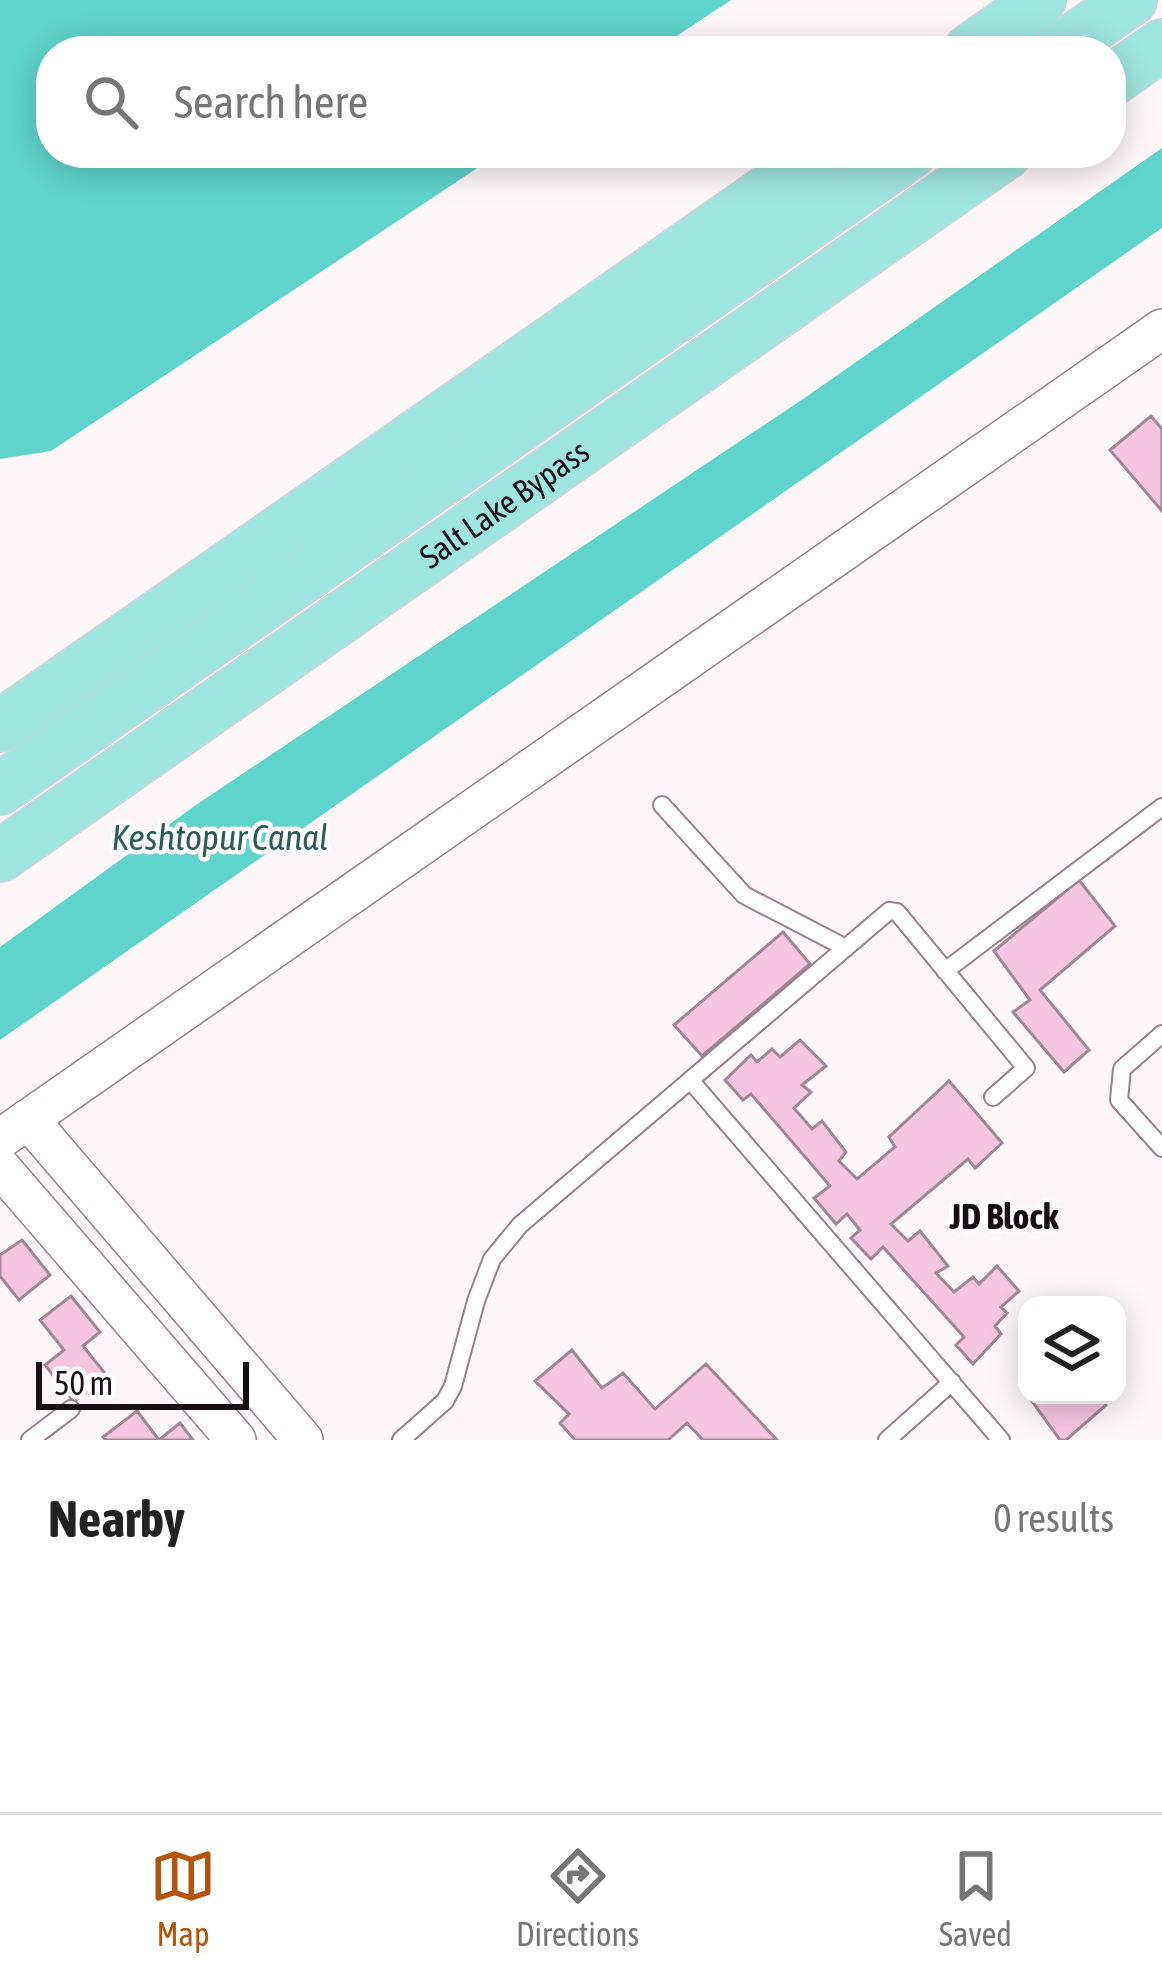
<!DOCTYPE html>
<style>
body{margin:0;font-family:"Asap Condensed",sans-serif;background:#f6f6f6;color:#222}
.controls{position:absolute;right:36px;bottom:36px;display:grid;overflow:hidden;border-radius:24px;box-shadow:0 6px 30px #0003}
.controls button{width:108px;height:108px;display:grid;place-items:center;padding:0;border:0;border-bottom:3px solid #e0e0e0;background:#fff;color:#222;font:60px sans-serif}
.scale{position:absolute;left:36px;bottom:30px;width:213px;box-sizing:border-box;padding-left:12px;border:6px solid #180f14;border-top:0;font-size:33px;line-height:42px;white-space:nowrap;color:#180f14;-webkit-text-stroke:9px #fff;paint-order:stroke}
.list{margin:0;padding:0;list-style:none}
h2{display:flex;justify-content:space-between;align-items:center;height:156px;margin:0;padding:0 48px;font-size:51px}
h2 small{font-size:39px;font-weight:400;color:#767676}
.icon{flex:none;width:66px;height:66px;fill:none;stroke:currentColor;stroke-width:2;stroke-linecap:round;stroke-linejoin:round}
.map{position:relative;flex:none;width:1162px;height:1440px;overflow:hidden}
.search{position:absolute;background:#fff;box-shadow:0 6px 30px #0003;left:36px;right:36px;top:36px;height:132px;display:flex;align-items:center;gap:30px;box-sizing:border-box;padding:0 42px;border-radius:48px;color:#767676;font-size:45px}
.sheet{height:372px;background:#fff}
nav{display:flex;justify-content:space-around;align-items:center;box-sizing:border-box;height:168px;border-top:3px solid #e0e0e0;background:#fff;font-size:33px;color:#767676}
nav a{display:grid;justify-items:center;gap:6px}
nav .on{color:#b45309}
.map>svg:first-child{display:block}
</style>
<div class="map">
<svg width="1162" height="1440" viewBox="0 0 1162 1440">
<rect width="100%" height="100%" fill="#fdf7fa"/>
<path fill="#5fd4cc" d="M 0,0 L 731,0 L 654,51 L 51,51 L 51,153 L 500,153 L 51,451 L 0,459 Z
M 1162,148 L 1162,228 L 0,1040 L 0,947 L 196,805 L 809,395 Z"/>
<path fill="#f5c6e0" stroke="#9f8794" stroke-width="3" d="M 1151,416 L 1162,429 L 1162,511 L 1110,450 Z
M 1079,880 L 1115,926 L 1040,990 L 1089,1050 L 1064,1072 L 1013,1012 L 1030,1000 L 994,951 Z
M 783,932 L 810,964 L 702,1056 L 674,1025 Z
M 800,1040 L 826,1066 L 802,1085 L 811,1092 L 794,1108 L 812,1129 L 822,1121 L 846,1152 L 839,1161 L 857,1179 L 895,1147 L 889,1137 L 949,1081 L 1002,1143 L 975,1168 L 968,1159 L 891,1224 L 908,1241 L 920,1231 L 948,1266 L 936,1273 L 954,1292 L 973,1277 L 979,1284 L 997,1266 L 1019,1291 L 1001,1307 L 1007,1313 L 995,1326 L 1001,1334 L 973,1364 L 956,1345 L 964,1337 L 883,1247 L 871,1259 L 851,1238 L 860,1230 L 847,1214 L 836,1224 L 814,1198 L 830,1186 L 751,1094 L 743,1100 L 725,1080 L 751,1055 L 757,1062 L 772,1049 L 780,1057 Z
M 22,1240 L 50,1275 L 19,1300 L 0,1276 L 0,1255 Z
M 71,1296 L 100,1332 L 83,1346 L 107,1376 L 74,1402 L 45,1365 L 64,1350 L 40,1320 Z
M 572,1350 L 602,1388 L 623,1373 L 655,1409 L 706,1364 L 777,1440 L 703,1440 L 687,1423 L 668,1440 L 575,1440 L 560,1423 L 569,1414 L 535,1381 Z
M 1036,1395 L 1097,1395 L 1106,1405 L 1066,1440 L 1060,1440 L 1031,1400 Z
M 137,1411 L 159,1440 L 106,1440 L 103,1437 Z
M 180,1423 L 193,1440 L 159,1440 Z"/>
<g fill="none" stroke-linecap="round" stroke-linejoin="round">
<g stroke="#98818d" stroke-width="20">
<path id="service" d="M 662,805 L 744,895 L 846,948
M 945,971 L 1162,807
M 1162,1034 L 1122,1069 L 1119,1100 L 1162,1148
M 690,1080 L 1001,1440
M 30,1440 L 71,1409
M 401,1440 L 445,1401 L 453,1386 L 476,1301 L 492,1259 L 520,1225 L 889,911 L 897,912 L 1026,1068 L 993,1097
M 887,1440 L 952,1382"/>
</g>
<g stroke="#98818d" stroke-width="42">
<path id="tertiary" d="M 28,1119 L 303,1440
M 0,1139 L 1162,329
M 0,1167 L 236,1440"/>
</g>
<g stroke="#d5d4d5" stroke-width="54">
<g id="primary">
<path d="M 969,51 L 1040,0"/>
<path d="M 1057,51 L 1131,0"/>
<path d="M 1111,81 L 1162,45"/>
<path d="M 0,726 L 822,153"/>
<path d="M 0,789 L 910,153"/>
<path id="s1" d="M 0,856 L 1006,153"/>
</g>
</g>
<use href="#service" stroke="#fff" stroke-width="16"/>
<use href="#tertiary" stroke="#fff" stroke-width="39"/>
<use href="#primary" stroke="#9fe5e0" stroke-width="51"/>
</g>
<g text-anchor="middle" stroke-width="9" stroke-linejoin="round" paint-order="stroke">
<g font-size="33" fill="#180f14" stroke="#fff">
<text dy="12" stroke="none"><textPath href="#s1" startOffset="615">Salt Lake Bypass</textPath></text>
</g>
<g font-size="36" font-style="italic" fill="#2a5c58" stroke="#fff">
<text x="220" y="850">Keshtopur Canal</text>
</g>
<g font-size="36" font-weight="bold" fill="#180f14" stroke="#fff">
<text x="1004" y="1229">JD Block</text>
</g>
</g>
</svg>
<div class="controls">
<button><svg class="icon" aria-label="layers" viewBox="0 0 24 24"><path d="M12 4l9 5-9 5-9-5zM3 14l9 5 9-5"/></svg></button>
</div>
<div class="scale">50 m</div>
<div class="search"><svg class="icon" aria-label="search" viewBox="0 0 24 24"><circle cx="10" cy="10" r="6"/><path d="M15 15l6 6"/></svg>Search here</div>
</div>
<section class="sheet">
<h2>Nearby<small>0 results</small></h2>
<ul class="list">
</ul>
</section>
<nav>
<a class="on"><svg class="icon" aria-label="map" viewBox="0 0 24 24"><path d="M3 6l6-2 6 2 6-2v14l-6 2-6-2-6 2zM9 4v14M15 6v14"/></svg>Map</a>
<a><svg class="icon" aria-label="directions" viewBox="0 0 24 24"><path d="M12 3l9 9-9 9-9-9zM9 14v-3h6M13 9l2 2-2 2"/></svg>Directions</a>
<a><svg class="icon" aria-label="saved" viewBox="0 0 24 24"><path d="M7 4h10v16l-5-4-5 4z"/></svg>Saved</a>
</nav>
